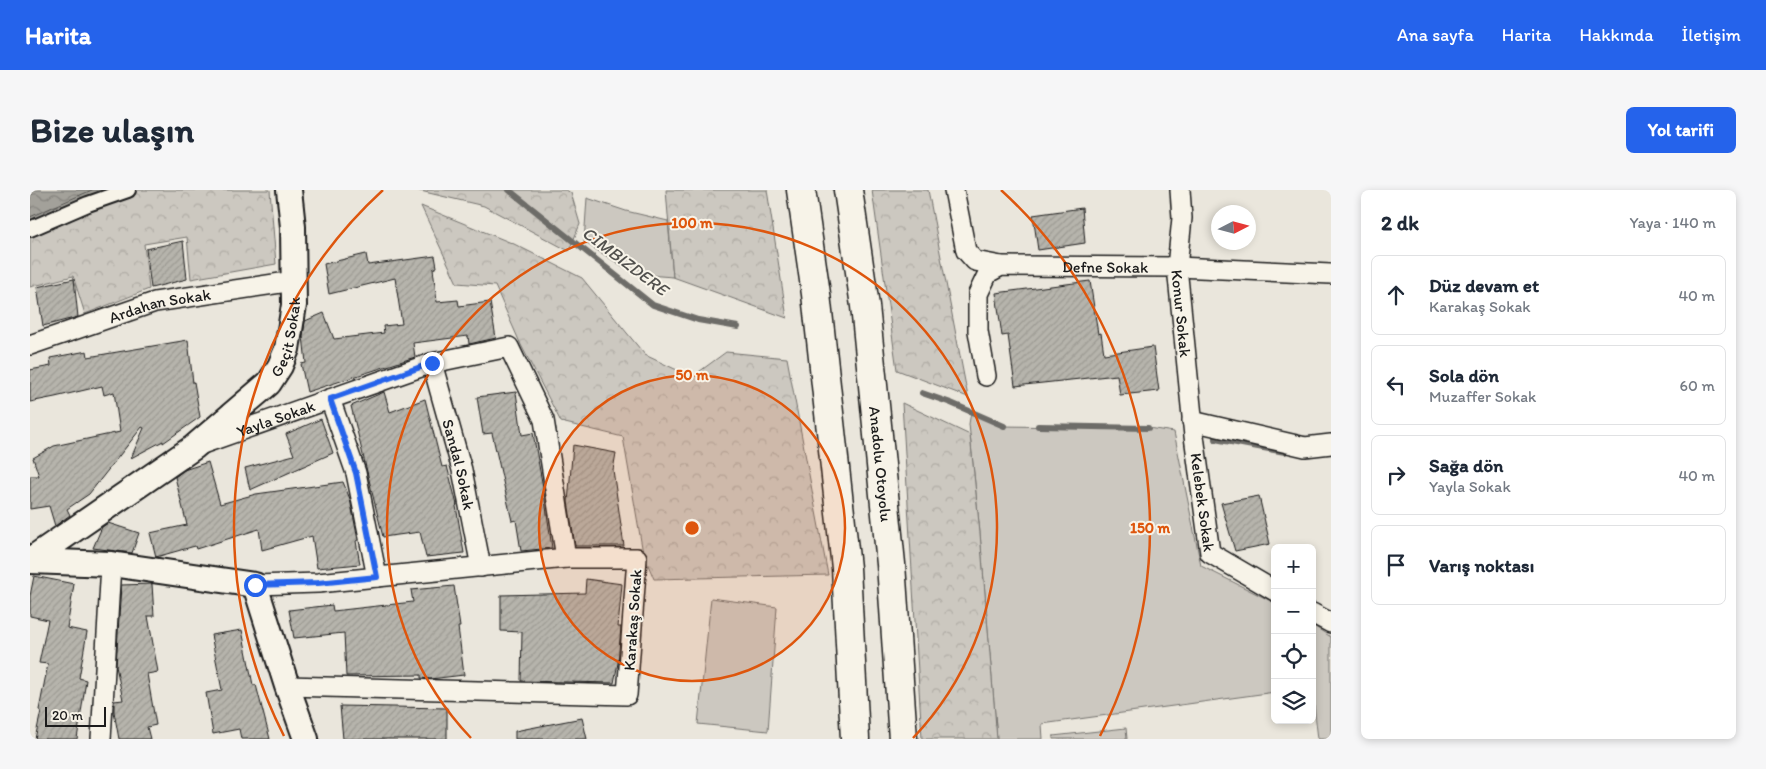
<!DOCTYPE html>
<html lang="tr">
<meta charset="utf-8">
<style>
body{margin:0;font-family:Itim,sans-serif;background:#f6f6f7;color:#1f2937}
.controls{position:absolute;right:15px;bottom:15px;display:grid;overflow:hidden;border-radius:8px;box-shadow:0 2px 8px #0003}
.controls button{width:45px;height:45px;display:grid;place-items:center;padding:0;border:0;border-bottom:1px solid #e0e1e3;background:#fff;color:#1f2937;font:25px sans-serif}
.compass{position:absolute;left:1181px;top:15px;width:45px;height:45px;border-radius:50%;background:#fff;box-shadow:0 2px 8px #0003;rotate:84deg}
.scale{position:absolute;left:15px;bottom:12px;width:61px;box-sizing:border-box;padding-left:5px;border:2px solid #1c1c1c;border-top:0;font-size:14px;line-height:18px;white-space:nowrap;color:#1c1c1c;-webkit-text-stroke:4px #f7f3e8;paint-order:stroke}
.stop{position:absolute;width:15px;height:15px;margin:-11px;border:4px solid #2563eb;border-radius:50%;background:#fff}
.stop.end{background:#2563eb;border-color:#fff;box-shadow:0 1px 5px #0008}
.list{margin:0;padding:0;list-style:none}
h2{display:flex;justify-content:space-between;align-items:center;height:65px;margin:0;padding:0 20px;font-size:21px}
h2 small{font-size:16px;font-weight:400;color:#747a83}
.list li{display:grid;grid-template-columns:32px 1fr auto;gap:15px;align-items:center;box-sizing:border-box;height:80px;margin:0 10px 10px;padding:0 10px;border:1px solid #e0e1e3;border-radius:8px}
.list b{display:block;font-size:19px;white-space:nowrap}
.list p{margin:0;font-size:16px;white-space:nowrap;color:#747a83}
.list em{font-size:16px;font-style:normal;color:#747a83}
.icon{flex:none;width:28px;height:28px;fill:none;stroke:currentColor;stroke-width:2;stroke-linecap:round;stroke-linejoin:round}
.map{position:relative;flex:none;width:1301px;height:549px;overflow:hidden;border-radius:8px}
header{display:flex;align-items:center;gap:30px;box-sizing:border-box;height:70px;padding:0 25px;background:#2563eb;color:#fff}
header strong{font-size:24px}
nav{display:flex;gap:28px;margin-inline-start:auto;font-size:18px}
.intro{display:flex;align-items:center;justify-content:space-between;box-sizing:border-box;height:120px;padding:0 30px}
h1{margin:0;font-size:35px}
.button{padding:12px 22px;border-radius:8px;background:#2563eb;color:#fff;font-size:18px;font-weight:700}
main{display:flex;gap:30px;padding:0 30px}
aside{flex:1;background:#fff;border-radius:8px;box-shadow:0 2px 8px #0003}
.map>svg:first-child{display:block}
</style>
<header>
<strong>Harita</strong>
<nav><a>Ana sayfa</a><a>Harita</a><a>Hakkında</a><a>İletişim</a></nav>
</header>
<div class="intro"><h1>Bize ulaşın</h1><a class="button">Yol tarifi</a></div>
<main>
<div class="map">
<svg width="1301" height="549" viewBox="0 0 1301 549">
<defs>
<pattern id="forest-crowns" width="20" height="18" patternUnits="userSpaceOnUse" patternTransform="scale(1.25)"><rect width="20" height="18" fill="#ccc8c0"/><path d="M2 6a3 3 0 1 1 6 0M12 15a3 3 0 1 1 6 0" fill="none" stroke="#afaba4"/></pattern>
<pattern id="water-waves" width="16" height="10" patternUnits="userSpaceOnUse" patternTransform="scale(1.25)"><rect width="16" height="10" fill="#a3a19a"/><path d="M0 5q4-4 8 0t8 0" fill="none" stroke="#84827d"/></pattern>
<pattern id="building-hatch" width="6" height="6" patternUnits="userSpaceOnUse" patternTransform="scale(1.25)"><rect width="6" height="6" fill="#b6b4ac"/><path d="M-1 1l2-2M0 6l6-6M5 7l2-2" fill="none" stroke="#9c9a93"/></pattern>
</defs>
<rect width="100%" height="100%" fill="#eae6dc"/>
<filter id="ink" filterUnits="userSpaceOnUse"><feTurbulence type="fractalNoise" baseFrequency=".02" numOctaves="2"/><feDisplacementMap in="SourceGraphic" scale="10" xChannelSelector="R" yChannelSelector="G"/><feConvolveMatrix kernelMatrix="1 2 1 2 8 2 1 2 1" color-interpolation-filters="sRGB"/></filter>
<g filter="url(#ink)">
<path fill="#ccc8c0" stroke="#74726e" d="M 557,8 L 596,21 L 638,31 L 643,87 L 605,84 L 554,52 Z
M 941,222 L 971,236 L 1118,238 L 1144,242 L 1171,376 L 1245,413 L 1245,502 L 1012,534 L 1013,549 L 967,549 L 950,343 L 939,234 Z
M 681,408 L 747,417 L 738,541 L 668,534 Z
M 1282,435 L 1301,447 L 1301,549 L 1288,549 L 1282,497 Z
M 1096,538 L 1097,549 L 1023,549 L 1023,546 Z"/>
<path fill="url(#forest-crowns)" stroke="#74726e" d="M 98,0 L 240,0 L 246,74 L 161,89 L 157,47 L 114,54 L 119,99 L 55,124 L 43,86 L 0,97 L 0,40 Z
M 386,0 L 536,0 L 541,3 L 550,34 L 539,61 L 454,16 Z
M 636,0 L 737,0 L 757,128 L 643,87 Z
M 842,0 L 898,0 L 938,207 L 867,180 Z
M 391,16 L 484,54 L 552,88 L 615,165 L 662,187 L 696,162 L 757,168 L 798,385 L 624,389 L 613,363 L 593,247 L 531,232 L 491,155 L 465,96 L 427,93 Z
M 872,213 L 940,245 L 950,343 L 967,549 L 892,549 Z"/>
<path fill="url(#water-waves)" stroke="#6d6c68" d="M 0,0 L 98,0 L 0,39 Z"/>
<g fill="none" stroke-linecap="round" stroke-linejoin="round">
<path stroke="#52514e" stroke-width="1" d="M 0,27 L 62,0"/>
<path stroke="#6d6c68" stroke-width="6" d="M 479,0 L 623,115 L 668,130 L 708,137
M 892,203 L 921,213 L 974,236
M 1008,236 L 1118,238
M 1185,249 L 1255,262"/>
</g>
<path fill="url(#building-hatch)" stroke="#1c1c1c" d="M 1052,18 L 1055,53 L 1008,60 L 1003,25 Z
M 153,51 L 157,89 L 121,98 L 116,59 Z
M 336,64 L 338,75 L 405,66 L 407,77 L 403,79 L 407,112 L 428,110 L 429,116 L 460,112 L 466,148 L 439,154 L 438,146 L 383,153 L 385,167 L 277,202 L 271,174 L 276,173 L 273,146 L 275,131 L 294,123 L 304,149 L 354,143 L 353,136 L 372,134 L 365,88 L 299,104 L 294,74 Z
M 44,89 L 48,127 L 13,136 L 7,97 Z
M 1060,91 L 1068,144 L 1071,143 L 1074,164 L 1123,157 L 1129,201 L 1090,205 L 1087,185 L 985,196 L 978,145 L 972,146 L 966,103 Z
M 158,150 L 163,193 L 164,192 L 170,227 L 133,253 L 133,251 L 101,268 L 114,238 L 112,237 L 59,304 L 37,319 L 40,325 L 25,336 L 19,316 L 0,319 L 0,286 L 9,286 L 3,268 L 24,256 L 90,242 L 84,202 L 74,205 L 72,196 L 25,207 L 0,212 L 0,180 L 21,176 L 20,168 L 57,161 L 58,167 Z
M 354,202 L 360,222 L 395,209 L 412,277 L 417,276 L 427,315 L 426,316 L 434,363 L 396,367 L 390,342 L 353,347 L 321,216 Z
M 486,202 L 492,245 L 503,243 L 514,303 L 522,358 L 491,361 L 486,330 L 482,331 L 462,243 L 453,244 L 447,207 Z
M 291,229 L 303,263 L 220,300 L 215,278 L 264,265 L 256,244 Z
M 543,255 L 586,263 L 583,280 L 594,356 L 545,356 L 538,312 Z
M 178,272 L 190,314 L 226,304 L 313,292 L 320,309 L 328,350 L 326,351 L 330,374 L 287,378 L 282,346 L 232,360 L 229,339 L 166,359 L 165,356 L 126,367 L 120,343 L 157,335 L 145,287 L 154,280 Z
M 1229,306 L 1240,354 L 1205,361 L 1191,313 Z
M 78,333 L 109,343 L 102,363 L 63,358 L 72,337 Z
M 4,386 L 44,394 L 37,438 L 57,442 L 49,488 L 56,490 L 47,549 L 5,549 L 11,521 L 9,520 L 18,474 L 9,473 L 18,430 L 0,426 L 0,406 Z
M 556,389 L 592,394 L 588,437 L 591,437 L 588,473 L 584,493 L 491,491 L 492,442 L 471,441 L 471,405 L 555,403 Z
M 122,394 L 124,426 L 118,426 L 128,482 L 117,484 L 126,535 L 117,537 L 120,549 L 89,549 L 84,522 L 84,511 L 93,510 L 86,476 L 91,395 Z
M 424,396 L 430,437 L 428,437 L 434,485 L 400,489 L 391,488 L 391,485 L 316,486 L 314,443 L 264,448 L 259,420 L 302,415 L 303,421 L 383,412 L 381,400 Z
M 212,440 L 223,495 L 226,495 L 240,549 L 211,549 L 209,539 L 183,544 L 176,503 L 192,500 L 181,445 Z
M 310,516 L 417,518 L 417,549 L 313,549 Z
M 552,528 L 557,549 L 485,549 L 485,541 Z"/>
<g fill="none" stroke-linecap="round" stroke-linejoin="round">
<g stroke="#1c1c1c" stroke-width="18">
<path id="pedestrian" d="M 0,39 L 58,14 L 98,0"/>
</g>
<g stroke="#1c1c1c" stroke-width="22">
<g id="minor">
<path d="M 924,0 L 936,61 L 945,71 L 971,76"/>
<path id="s1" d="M 1150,0 L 1152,28 L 1147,77 L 1164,246 L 1180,363 L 1245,401"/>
<path id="s2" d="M 0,155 L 125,112 L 264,91"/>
<path id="s3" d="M 402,173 L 432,280 L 451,377"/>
<path id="s4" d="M 956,186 L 948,141 L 948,104 L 958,83 L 971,76 L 1147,77 L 1301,84"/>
<path d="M 300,209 L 326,283 L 347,387"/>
<path d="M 1162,231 L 1275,257 L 1301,254"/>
<path id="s5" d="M 172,254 L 402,173 L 479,157 L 514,230 L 536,368"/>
<path d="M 225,395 L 288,393 L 536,368 L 607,368 L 597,505 L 257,496"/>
<path d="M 1282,423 L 1301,433"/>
<path d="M 71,549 L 81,374"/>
</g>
</g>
<g stroke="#1c1c1c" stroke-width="28">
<g id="tertiary">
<path id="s6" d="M 0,370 L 164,257 L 239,193 L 250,176 L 257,159 L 264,115 L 263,37 L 259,0"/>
<path d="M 0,371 L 81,374 L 225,395 L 257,496 L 276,549"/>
</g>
</g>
<g stroke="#1c1c1c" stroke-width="31">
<g id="motorway">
<path d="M 771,0 L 786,104 L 816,378 L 825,549"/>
<path id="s7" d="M 818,0 L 835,116 L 861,374 L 873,549"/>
</g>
</g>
<use href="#pedestrian" stroke="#f7f3e8" stroke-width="14"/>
<use href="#minor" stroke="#f7f3e8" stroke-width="19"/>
<use href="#tertiary" stroke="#f7f3e8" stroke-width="24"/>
<use href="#motorway" stroke="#f7f3e8" stroke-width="28"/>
</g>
</g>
<g fill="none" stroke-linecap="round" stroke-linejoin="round" filter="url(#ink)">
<path stroke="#2563eb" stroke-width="6" d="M 225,395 L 288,393 L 347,387 L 326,283 L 300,209 L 402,173"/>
</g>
<circle cx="662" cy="338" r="153" fill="#de560d" fill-opacity=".12"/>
<g fill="none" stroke="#de560d" stroke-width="2.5">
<circle cx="662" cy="338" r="153"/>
<path d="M441 548A305 305 0 1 1 883 548"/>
<path d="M254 546A458 458 0 0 1 353 0M971 0A458 458 0 0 1 1070 546"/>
</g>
<g text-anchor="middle" stroke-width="4" stroke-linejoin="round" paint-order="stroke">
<g font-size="16" fill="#1c1c1c" stroke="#f7f3e8">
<text dy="6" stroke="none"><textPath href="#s4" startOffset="225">Defne Sokak</textPath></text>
<text dy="6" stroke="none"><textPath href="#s2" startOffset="136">Ardahan Sokak</textPath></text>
<text dy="6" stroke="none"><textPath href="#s1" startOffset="124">Konur Sokak</textPath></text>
<text dy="6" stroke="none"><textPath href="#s6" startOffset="348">Geçit Sokak</textPath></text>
<text dy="6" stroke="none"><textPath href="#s5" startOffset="78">Yayla Sokak</textPath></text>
<text dy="6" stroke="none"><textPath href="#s7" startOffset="276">Anadolu Otoyolu</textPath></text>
<text dy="6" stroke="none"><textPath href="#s3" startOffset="105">Sandal Sokak</textPath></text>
<text dy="6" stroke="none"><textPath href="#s1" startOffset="314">Kelebek Sokak</textPath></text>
<text transform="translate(602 430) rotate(-86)" y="6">Karakaş Sokak</text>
</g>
<g font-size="18" font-style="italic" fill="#52514e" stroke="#f7f3e8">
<text transform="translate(595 71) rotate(37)" y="6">CIMBIZDERE</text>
</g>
</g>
<circle cx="662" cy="338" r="8" fill="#de560d" stroke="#f7f3e8" stroke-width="2.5"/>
<g font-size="15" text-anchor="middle" font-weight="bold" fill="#de560d" stroke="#f7f3e8" stroke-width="4" stroke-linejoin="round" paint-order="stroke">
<text x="662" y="38">100 m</text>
<text x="662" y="190">50 m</text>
<text x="1120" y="343">150 m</text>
</g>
</svg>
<div class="controls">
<button>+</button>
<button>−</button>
<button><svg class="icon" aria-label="locate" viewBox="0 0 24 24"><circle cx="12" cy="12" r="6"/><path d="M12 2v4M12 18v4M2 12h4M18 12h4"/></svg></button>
<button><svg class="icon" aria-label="layers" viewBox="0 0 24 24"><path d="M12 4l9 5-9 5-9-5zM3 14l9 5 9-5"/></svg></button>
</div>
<svg class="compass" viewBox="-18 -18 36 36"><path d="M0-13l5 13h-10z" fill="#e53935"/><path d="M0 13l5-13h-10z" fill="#747a83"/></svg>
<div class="scale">20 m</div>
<div class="stop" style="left:225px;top:395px"></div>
<div class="stop end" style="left:402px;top:173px"></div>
</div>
<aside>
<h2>2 dk<small>Yaya · 140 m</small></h2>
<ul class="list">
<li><svg class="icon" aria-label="ahead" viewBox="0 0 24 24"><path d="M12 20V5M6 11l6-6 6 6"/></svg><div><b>Düz devam et</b><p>Karakaş Sokak</p></div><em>40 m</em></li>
<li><svg class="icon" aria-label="left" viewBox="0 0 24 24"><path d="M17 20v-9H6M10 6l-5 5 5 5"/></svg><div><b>Sola dön</b><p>Muzaffer Sokak</p></div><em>60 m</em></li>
<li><svg class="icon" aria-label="right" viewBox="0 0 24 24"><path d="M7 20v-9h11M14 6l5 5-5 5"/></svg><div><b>Sağa dön</b><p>Yayla Sokak</p></div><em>40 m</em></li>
<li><svg class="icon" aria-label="arrive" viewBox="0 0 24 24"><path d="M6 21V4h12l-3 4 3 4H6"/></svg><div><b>Varış noktası</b></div></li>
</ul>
</aside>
</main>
